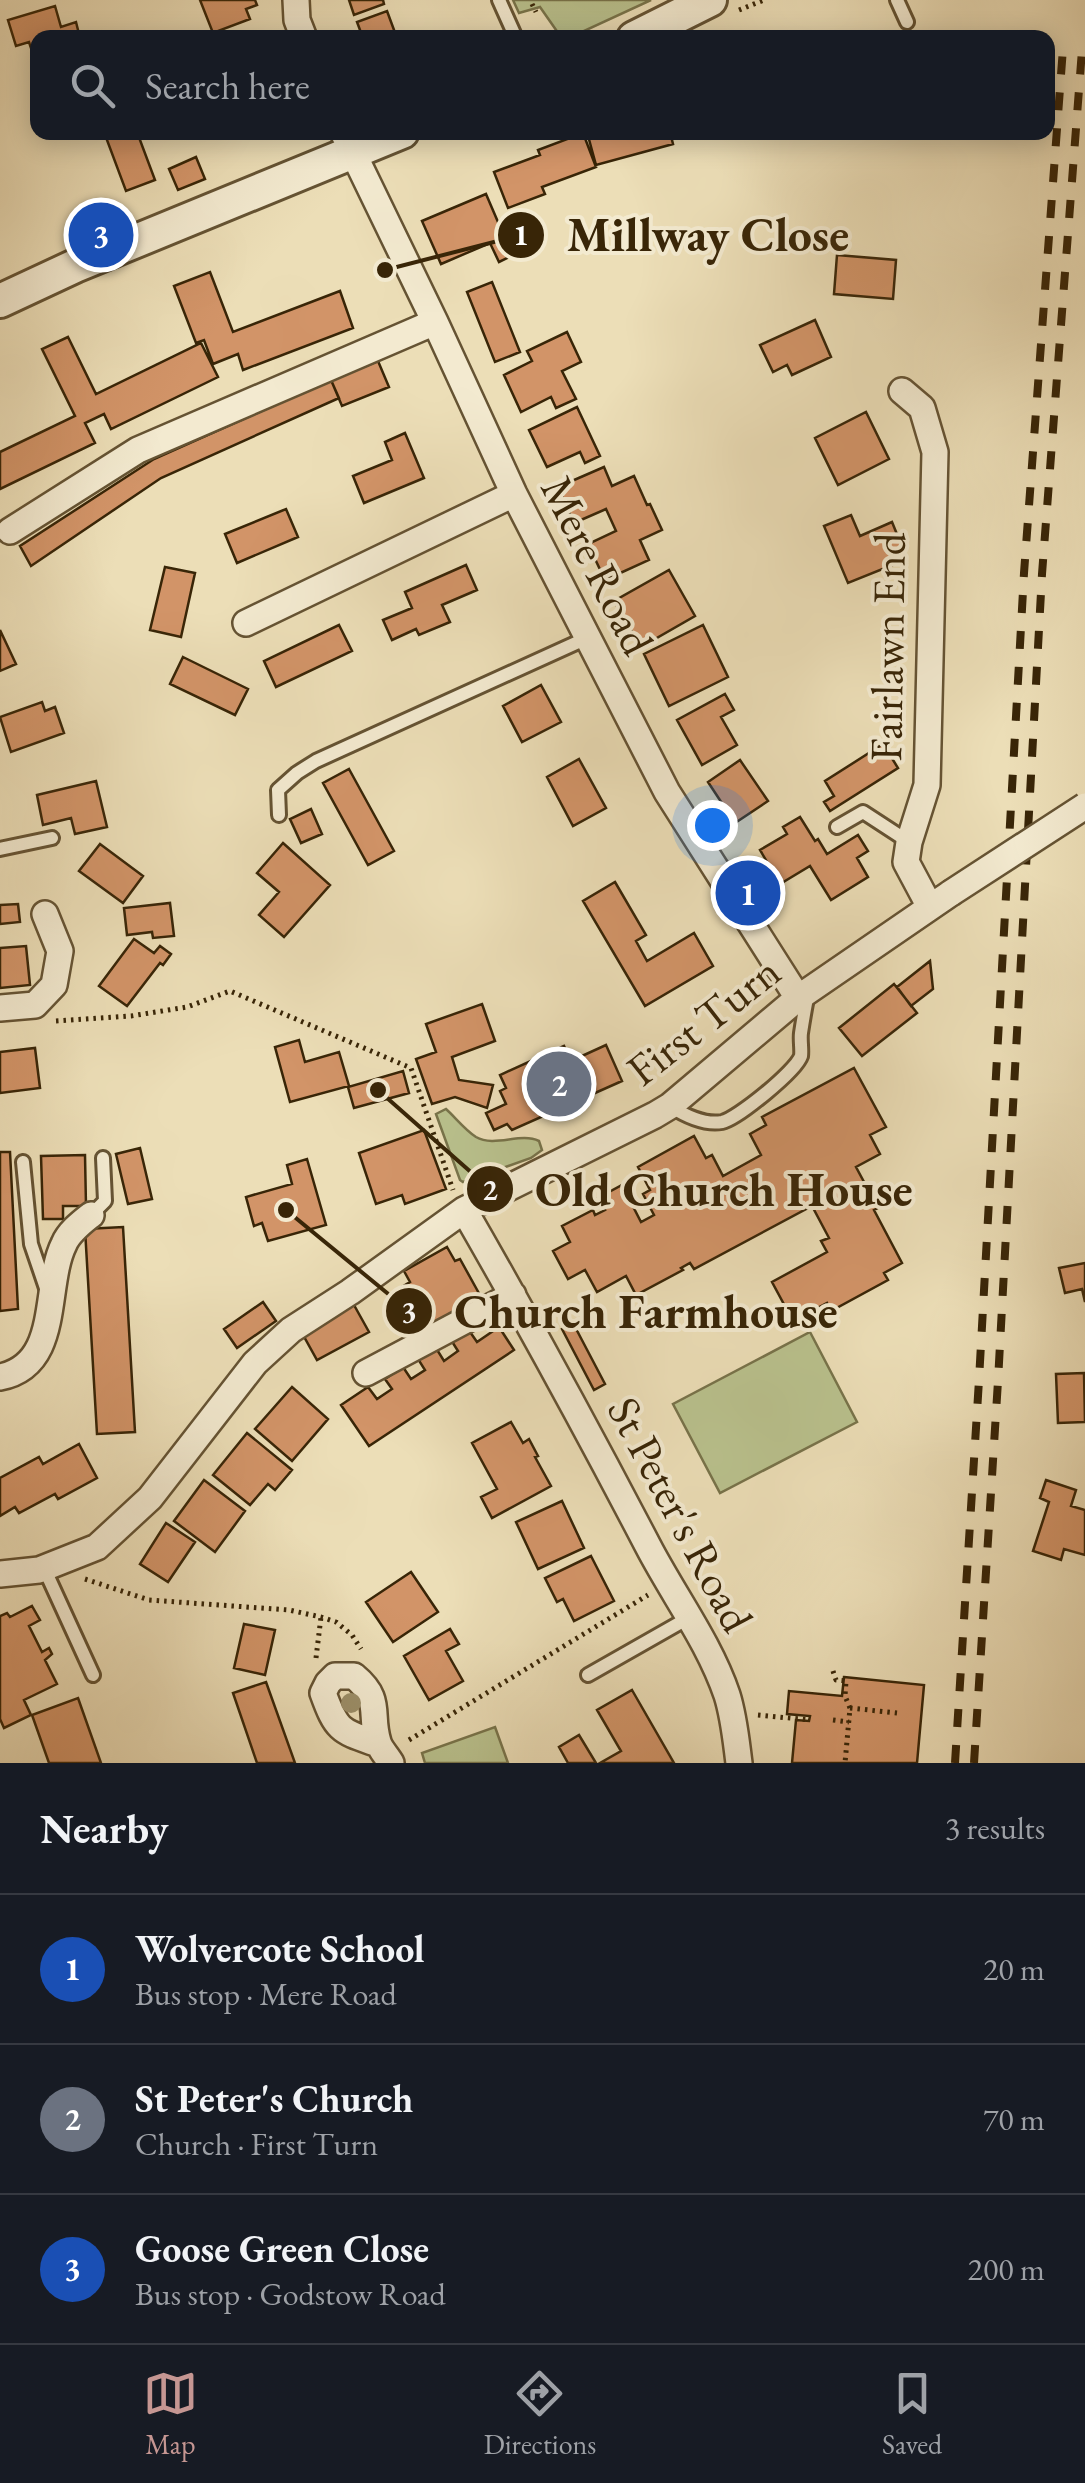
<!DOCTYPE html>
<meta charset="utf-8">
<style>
body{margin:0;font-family:"EB Garamond",serif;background:#20242c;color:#f1f3f6}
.you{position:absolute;left:712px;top:825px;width:35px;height:35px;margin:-25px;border:8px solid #fff;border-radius:50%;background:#1a73e8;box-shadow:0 0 0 15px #1a73e833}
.badge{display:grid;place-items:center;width:65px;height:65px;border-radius:50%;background:#c59692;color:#fff;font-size:32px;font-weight:700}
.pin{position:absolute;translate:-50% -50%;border:5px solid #fff;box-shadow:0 2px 10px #0006}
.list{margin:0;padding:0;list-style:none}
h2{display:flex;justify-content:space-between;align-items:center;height:130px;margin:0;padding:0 40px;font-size:42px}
h2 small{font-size:32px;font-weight:400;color:#9ea1a6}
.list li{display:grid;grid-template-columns:65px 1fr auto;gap:30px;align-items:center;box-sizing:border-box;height:150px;padding:0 40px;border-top:2px solid #363941}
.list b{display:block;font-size:38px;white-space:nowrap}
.list p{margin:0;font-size:32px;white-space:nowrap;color:#9ea1a6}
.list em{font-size:32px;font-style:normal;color:#9ea1a6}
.icon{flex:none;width:55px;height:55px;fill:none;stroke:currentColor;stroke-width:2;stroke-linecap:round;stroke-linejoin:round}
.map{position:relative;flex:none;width:1085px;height:1763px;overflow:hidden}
.search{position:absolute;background:#171b24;box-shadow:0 5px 25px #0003;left:30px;right:30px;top:30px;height:110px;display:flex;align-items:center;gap:25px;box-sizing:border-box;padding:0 35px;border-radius:20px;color:#9ea1a6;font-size:38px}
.sheet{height:580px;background:#171b24}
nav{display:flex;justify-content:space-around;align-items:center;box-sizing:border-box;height:140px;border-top:2px solid #363941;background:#171b24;font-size:28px;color:#9ea1a6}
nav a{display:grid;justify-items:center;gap:5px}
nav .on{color:#c59692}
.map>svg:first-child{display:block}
</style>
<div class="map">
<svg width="1085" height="1763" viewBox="0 0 1085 1763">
<rect width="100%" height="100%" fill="#ecdeb7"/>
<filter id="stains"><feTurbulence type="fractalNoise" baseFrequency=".002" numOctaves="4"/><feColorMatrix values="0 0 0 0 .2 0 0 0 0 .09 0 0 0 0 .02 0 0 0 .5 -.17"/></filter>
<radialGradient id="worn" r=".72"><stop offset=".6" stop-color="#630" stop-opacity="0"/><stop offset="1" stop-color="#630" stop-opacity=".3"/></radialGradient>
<path fill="#b9c18d" stroke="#78734a" stroke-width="2.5" d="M 513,0 L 651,0 L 569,38 L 561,37 L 540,7 L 519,13 Z
M 446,1109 C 455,1117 465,1130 476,1137 C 495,1148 520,1132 539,1141 L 542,1150 L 531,1158 L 463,1182 L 460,1180 L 436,1114 Z
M 810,1332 L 857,1422 L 720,1493 L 673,1404 Z
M 495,1727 L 508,1763 L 425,1763 L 422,1753 Z"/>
<path fill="#d29468" stroke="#382507" stroke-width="2.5" d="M 200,0 L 255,0 L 257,5 L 246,9 L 250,19 L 213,33 Z
M 349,0 L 383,0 L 384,4 L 354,15 Z
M 55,6 L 61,27 L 76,22 L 80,38 L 38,38 L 38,69 L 29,42 L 16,46 L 8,20 Z
M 387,11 L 397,38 L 363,38 L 357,22 Z
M 104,132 L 137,132 L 155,180 L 126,191 Z
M 587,132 L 670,132 L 673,144 L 596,165 Z
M 583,133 L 596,167 L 542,187 L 545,194 L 508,208 L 494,172 L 540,155 L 538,150 Z
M 196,157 L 205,179 L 178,190 L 169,169 Z
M 486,194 L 498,222 L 507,218 L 522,251 L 499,262 L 490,243 L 441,264 L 422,221 Z
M 837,255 L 896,260 L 893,299 L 834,294 Z
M 210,272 L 233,332 L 340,291 L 353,328 L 243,370 L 238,354 L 213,364 L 204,340 L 196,343 L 174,286 Z
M 492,282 L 520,352 L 495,362 L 467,292 Z
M 815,320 L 831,357 L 792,375 L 787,365 L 773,372 L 760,345 Z
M 567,332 L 581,362 L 562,371 L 576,399 L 556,408 L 551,397 L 521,412 L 504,375 L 532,361 L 527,351 Z
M 68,337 L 96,394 L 201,343 L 218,377 L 111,429 L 104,414 L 85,423 L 95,443 L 0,489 L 0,452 L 75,416 L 42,349 Z
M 378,361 L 389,387 L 342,406 L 331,380 Z
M 331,380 L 339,398 L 161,478 L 31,566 L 20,546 L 154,459 Z
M 577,407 L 600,456 L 585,463 L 580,452 L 547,467 L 529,430 Z
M 866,412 L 889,459 L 838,485 L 815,438 Z
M 405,433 L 424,478 L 364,503 L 353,476 L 392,460 L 385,442 Z
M 604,467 L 612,486 L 634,476 L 647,505 L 650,504 L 662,530 L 640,540 L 649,560 L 605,580 L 588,544 L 616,531 L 606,509 L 574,523 L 558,487 Z
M 286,509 L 298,537 L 237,563 L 225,534 Z
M 851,515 L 860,536 L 892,522 L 903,549 L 891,554 L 895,564 L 848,583 L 824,526 Z
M 466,565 L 477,590 L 442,605 L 450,622 L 419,635 L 416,629 L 392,640 L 383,620 L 412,608 L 405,592 Z
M 165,567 L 195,573 L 181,637 L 150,630 Z
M 669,570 L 695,616 L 641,647 L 614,601 Z
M 339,625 L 352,651 L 276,687 L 264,661 Z
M 703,625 L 728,677 L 669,706 L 644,654 Z
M 0,630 L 16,664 L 0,671 Z
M 183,657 L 248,689 L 235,715 L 170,684 Z
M 541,685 L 561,722 L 522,742 L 503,706 Z
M 725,694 L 734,710 L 721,717 L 737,745 L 702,765 L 677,720 Z
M 42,702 L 45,711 L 55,707 L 64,733 L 11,752 L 0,717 Z
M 883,744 L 898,768 L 830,811 L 824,802 L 834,796 L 825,781 Z
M 579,759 L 606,808 L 573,826 L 547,777 Z
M 740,760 L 768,801 L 735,823 L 708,782 Z
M 349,769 L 394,851 L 368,865 L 323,783 Z
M 96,781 L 107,827 L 75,834 L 71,818 L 43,825 L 37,795 Z
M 311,809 L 322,834 L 301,843 L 290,819 Z
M 800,817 L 815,841 L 818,839 L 827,854 L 858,835 L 868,851 L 857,858 L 868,877 L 831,900 L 810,866 L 780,884 L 760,850 L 787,834 L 783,827 Z
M 283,843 L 330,885 L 284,937 L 259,915 L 279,892 L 257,873 Z
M 100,844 L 143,876 L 123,903 L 79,871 Z
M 615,882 L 646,935 L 636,941 L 647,961 L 694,933 L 713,966 L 645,1006 L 583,901 Z
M 170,903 L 174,936 L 153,938 L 152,932 L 127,935 L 124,908 Z
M 18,904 L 20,922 L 0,924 L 0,905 Z
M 134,939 L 154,953 L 160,946 L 171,954 L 163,965 L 160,963 L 127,1006 L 99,986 Z
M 26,946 L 30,985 L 0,988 L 0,948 Z
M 930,961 L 933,989 L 911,1006 L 897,987 Z
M 894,984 L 917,1013 L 862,1056 L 839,1028 Z
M 482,1004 L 495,1041 L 452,1057 L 459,1080 L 493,1085 L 487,1108 L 455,1097 L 432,1104 L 416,1059 L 436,1052 L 426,1024 Z
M 299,1040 L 305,1062 L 339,1052 L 349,1086 L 290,1102 L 275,1047 Z
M 606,1045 L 622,1081 L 512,1130 L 507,1124 L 494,1130 L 486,1113 L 506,1104 L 500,1091 L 506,1088 L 500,1075 L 564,1046 L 571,1061 Z
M 35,1048 L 40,1088 L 0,1093 L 0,1052 Z
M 854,1068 L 886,1127 L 870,1135 L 880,1154 L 856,1167 L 878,1208 L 874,1210 L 902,1263 L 884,1273 L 888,1280 L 831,1311 L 827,1303 L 793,1321 L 772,1282 L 827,1252 L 821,1241 L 829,1238 L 812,1206 L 694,1269 L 690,1263 L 681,1268 L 683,1270 L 636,1295 L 626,1276 L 597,1292 L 585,1270 L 568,1279 L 553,1251 L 570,1242 L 562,1226 L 593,1210 L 595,1215 L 605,1210 L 598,1198 L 622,1185 L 641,1222 L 654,1215 L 643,1194 L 650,1190 L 638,1167 L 694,1136 L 706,1158 L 712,1155 L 723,1176 L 761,1155 L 750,1134 L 766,1125 L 762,1117 Z
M 403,1071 L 409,1093 L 354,1108 L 348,1087 Z
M 424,1130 L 446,1189 L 405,1204 L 402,1195 L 376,1204 L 359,1153 Z
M 140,1148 L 152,1199 L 128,1204 L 116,1154 Z
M 0,1152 L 10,1152 L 18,1309 L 0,1311 Z
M 85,1155 L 86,1206 L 63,1206 L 63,1219 L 43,1219 L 41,1156 Z
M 307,1159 L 326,1225 L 268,1241 L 262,1223 L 254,1226 L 246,1197 L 292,1184 L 287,1165 Z
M 123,1227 L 135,1432 L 97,1434 L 85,1229 Z
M 447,1247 L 455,1261 L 460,1259 L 486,1306 L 413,1335 L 405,1320 L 415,1315 L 400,1288 L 410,1282 L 404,1271 Z
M 1085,1263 L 1085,1302 L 1082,1289 L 1065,1293 L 1059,1268 Z
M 263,1302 L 276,1321 L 237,1348 L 224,1329 Z
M 354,1305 L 369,1332 L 317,1360 L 302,1333 Z
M 573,1323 L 605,1384 L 594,1390 L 562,1329 Z
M 499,1327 L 514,1350 L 369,1446 L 341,1405 L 368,1387 L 377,1399 L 392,1389 L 385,1379 L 403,1367 L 411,1379 L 425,1370 L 418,1359 L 436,1348 L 444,1361 L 458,1351 L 451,1340 L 468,1329 L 477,1342 Z
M 1084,1373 L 1085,1422 L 1058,1423 L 1056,1374 Z
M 292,1387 L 328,1419 L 292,1461 L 255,1429 Z
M 511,1422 L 523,1443 L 529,1439 L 538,1456 L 535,1457 L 551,1486 L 492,1518 L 481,1497 L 497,1489 L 472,1443 Z
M 247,1433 L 292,1470 L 275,1490 L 268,1484 L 250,1505 L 213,1475 Z
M 79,1444 L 97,1478 L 58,1499 L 55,1494 L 19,1513 L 15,1507 L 0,1516 L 0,1478 L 39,1457 L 43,1464 Z
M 204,1480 L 245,1511 L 215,1552 L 174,1521 Z
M 1046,1480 L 1076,1490 L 1071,1506 L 1085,1510 L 1085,1555 L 1064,1549 L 1061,1560 L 1033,1551 L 1049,1502 L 1040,1498 Z
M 562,1501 L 584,1548 L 538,1569 L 516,1522 Z
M 166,1523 L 195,1542 L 168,1582 L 140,1564 Z
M 591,1556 L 614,1601 L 574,1621 L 563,1599 L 557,1602 L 545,1578 Z
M 411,1572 L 438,1612 L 393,1642 L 366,1602 Z
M 32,1606 L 40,1620 L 29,1626 L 42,1652 L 49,1648 L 52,1654 L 45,1660 L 57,1684 L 24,1700 L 31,1715 L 4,1728 L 0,1719 L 0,1616 L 7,1613 L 10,1617 Z
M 244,1624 L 275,1630 L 265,1675 L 234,1668 Z
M 450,1629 L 459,1644 L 446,1651 L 463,1681 L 429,1700 L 404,1656 Z
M 844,1677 L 924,1685 L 917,1763 L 792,1763 L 796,1720 L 809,1721 L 810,1716 L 787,1714 L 789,1691 L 842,1696 Z
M 266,1682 L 295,1763 L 257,1763 L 233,1693 Z
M 632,1690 L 674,1763 L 600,1763 L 621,1751 L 597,1710 Z
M 78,1698 L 101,1763 L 49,1763 L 32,1715 Z
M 579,1735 L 596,1763 L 568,1763 L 559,1747 Z"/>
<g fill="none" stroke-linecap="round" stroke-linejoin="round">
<g stroke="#655333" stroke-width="18">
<path id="service" d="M 499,0 L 516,38
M 897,0 L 907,22
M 279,815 L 278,790 L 297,773 L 316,761 L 587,638
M 837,827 L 863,812 L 909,842
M 0,849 L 52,838
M 670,1106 C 684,1115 705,1125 722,1122 C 737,1119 796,1071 801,1056 C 802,1050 800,1040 801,1033 C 803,1020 805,1007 808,994
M 23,1162 L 31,1244 L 47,1291
M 91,1215 L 105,1201 L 103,1158
M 44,1568 L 93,1675
M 588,1675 L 690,1617"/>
</g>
<g stroke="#655333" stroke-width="30">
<path id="minor" d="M 296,0 L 297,20 L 304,38
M 343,132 L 435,322 L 514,494 L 667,792 L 798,998
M 902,391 L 922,408 L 935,452 L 927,785 L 909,842 L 906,862 L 930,907
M 10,531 L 138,450 L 435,322
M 246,623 L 514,494
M 0,1008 L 35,1005 L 54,985 L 60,951 L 45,914
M 464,1210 C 528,1321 589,1433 648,1546 C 674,1596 709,1642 727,1695 C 734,1717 736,1740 739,1763
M 366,1373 L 513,1295
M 0,1377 C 62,1365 43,1286 64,1244 C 69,1232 81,1223 91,1215
M 0,1574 L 39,1570 L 97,1547 L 150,1498 L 255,1363 L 291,1330 L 350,1292 L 464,1210 L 655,1115 L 670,1106 L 798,998 L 951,893
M 378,1744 C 341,1731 337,1732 323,1693 L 328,1683 L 335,1676 L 354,1676 C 383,1700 369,1713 378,1742 C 380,1749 387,1756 391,1763"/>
</g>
<g stroke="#655333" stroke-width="38">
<path id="tertiary" d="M 634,38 L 710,0
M 0,301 L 75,266 L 402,132"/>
</g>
<path stroke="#382507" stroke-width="5" stroke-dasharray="2.5 5" stroke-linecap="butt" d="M 532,4 L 536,12
M 739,10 L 764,0
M 56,1021 L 131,1016 L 187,1007 L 230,991 L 411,1068 L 453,1190
M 85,1579 L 149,1600 L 289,1610 L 321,1617 L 336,1622 L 352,1635 L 361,1649
M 316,1658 L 321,1617
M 833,1671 L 836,1680 L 846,1681 L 845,1696 L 850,1708 L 845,1763
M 850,1708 L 897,1713
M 758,1715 L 810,1720
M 833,1720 L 849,1722
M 409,1740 L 648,1595"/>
<use href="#service" stroke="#f3ead0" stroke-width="12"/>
<use href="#minor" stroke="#f3ead0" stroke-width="25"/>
<use href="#tertiary" stroke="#f3ead0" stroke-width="32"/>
<path stroke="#382507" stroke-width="8" stroke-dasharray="18 18" stroke-linecap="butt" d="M 955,1763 L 979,1380 L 1024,573 L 1063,48
M 974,1763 L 998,1381 L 1042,574 L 1082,50"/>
<g stroke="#655333" stroke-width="30" stroke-linecap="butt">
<path id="minor-bridge" d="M 951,893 L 1085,806"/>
</g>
<use href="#minor-bridge" stroke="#f3ead0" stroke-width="25"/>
</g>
<circle fill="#9b8e68" cx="351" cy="1703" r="10"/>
<g text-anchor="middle" stroke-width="8" stroke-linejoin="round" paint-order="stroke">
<g font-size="45" fill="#382507" stroke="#f3ead0">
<text transform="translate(598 565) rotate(63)" y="16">Mere Road</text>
<text transform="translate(887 647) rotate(-89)" y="16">Fairlawn End</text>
<text transform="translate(703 1020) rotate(-38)" y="16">First Turn</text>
<text transform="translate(681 1514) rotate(62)" y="16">St Peter's Road</text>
</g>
</g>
<path fill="none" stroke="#382507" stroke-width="4" d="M385 270L521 235M378 1090L490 1189M286 1210L409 1311"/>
<g fill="#382507" stroke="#f3ead0" stroke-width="4">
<circle cx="385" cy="270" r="10"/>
<circle cx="378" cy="1090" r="10"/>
<circle cx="286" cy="1210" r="10"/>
<circle cx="521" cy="235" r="25"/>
<circle cx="490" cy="1189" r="25"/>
<circle cx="409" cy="1311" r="25"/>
</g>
<g font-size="30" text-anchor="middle" font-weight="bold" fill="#fff">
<text x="521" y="245">1</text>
<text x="490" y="1200">2</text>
<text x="409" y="1322">3</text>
</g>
<g font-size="48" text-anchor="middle" font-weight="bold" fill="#382507" stroke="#f3ead0" stroke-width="8" stroke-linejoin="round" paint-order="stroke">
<text x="708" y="251">Millway Close</text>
<text x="724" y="1206">Old Church House</text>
<text x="646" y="1328">Church Farmhouse</text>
</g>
<rect width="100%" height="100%" filter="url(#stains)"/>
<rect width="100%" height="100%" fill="url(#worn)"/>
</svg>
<div class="you"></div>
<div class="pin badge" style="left:748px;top:893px;background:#1a4fb4">1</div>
<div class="pin badge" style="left:559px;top:1084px;background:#6b7280">2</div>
<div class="pin badge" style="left:101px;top:235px;background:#1a4fb4">3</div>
<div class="search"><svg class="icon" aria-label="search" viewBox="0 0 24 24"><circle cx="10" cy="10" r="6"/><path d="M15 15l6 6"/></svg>Search here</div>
</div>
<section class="sheet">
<h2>Nearby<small>3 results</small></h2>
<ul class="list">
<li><span class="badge" style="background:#1a4fb4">1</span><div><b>Wolvercote School</b><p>Bus stop · Mere Road</p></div><em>20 m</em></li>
<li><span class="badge" style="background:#6b7280">2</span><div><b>St Peter's Church</b><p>Church · First Turn</p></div><em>70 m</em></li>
<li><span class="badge" style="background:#1a4fb4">3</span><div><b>Goose Green Close</b><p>Bus stop · Godstow Road</p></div><em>200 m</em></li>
</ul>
</section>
<nav>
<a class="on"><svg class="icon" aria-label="map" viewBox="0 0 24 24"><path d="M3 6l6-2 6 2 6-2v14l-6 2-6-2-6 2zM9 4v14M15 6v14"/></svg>Map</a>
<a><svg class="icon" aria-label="directions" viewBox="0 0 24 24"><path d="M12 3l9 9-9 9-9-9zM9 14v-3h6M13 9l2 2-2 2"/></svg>Directions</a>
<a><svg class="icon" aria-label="saved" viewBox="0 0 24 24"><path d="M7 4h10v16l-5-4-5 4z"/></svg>Saved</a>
</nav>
